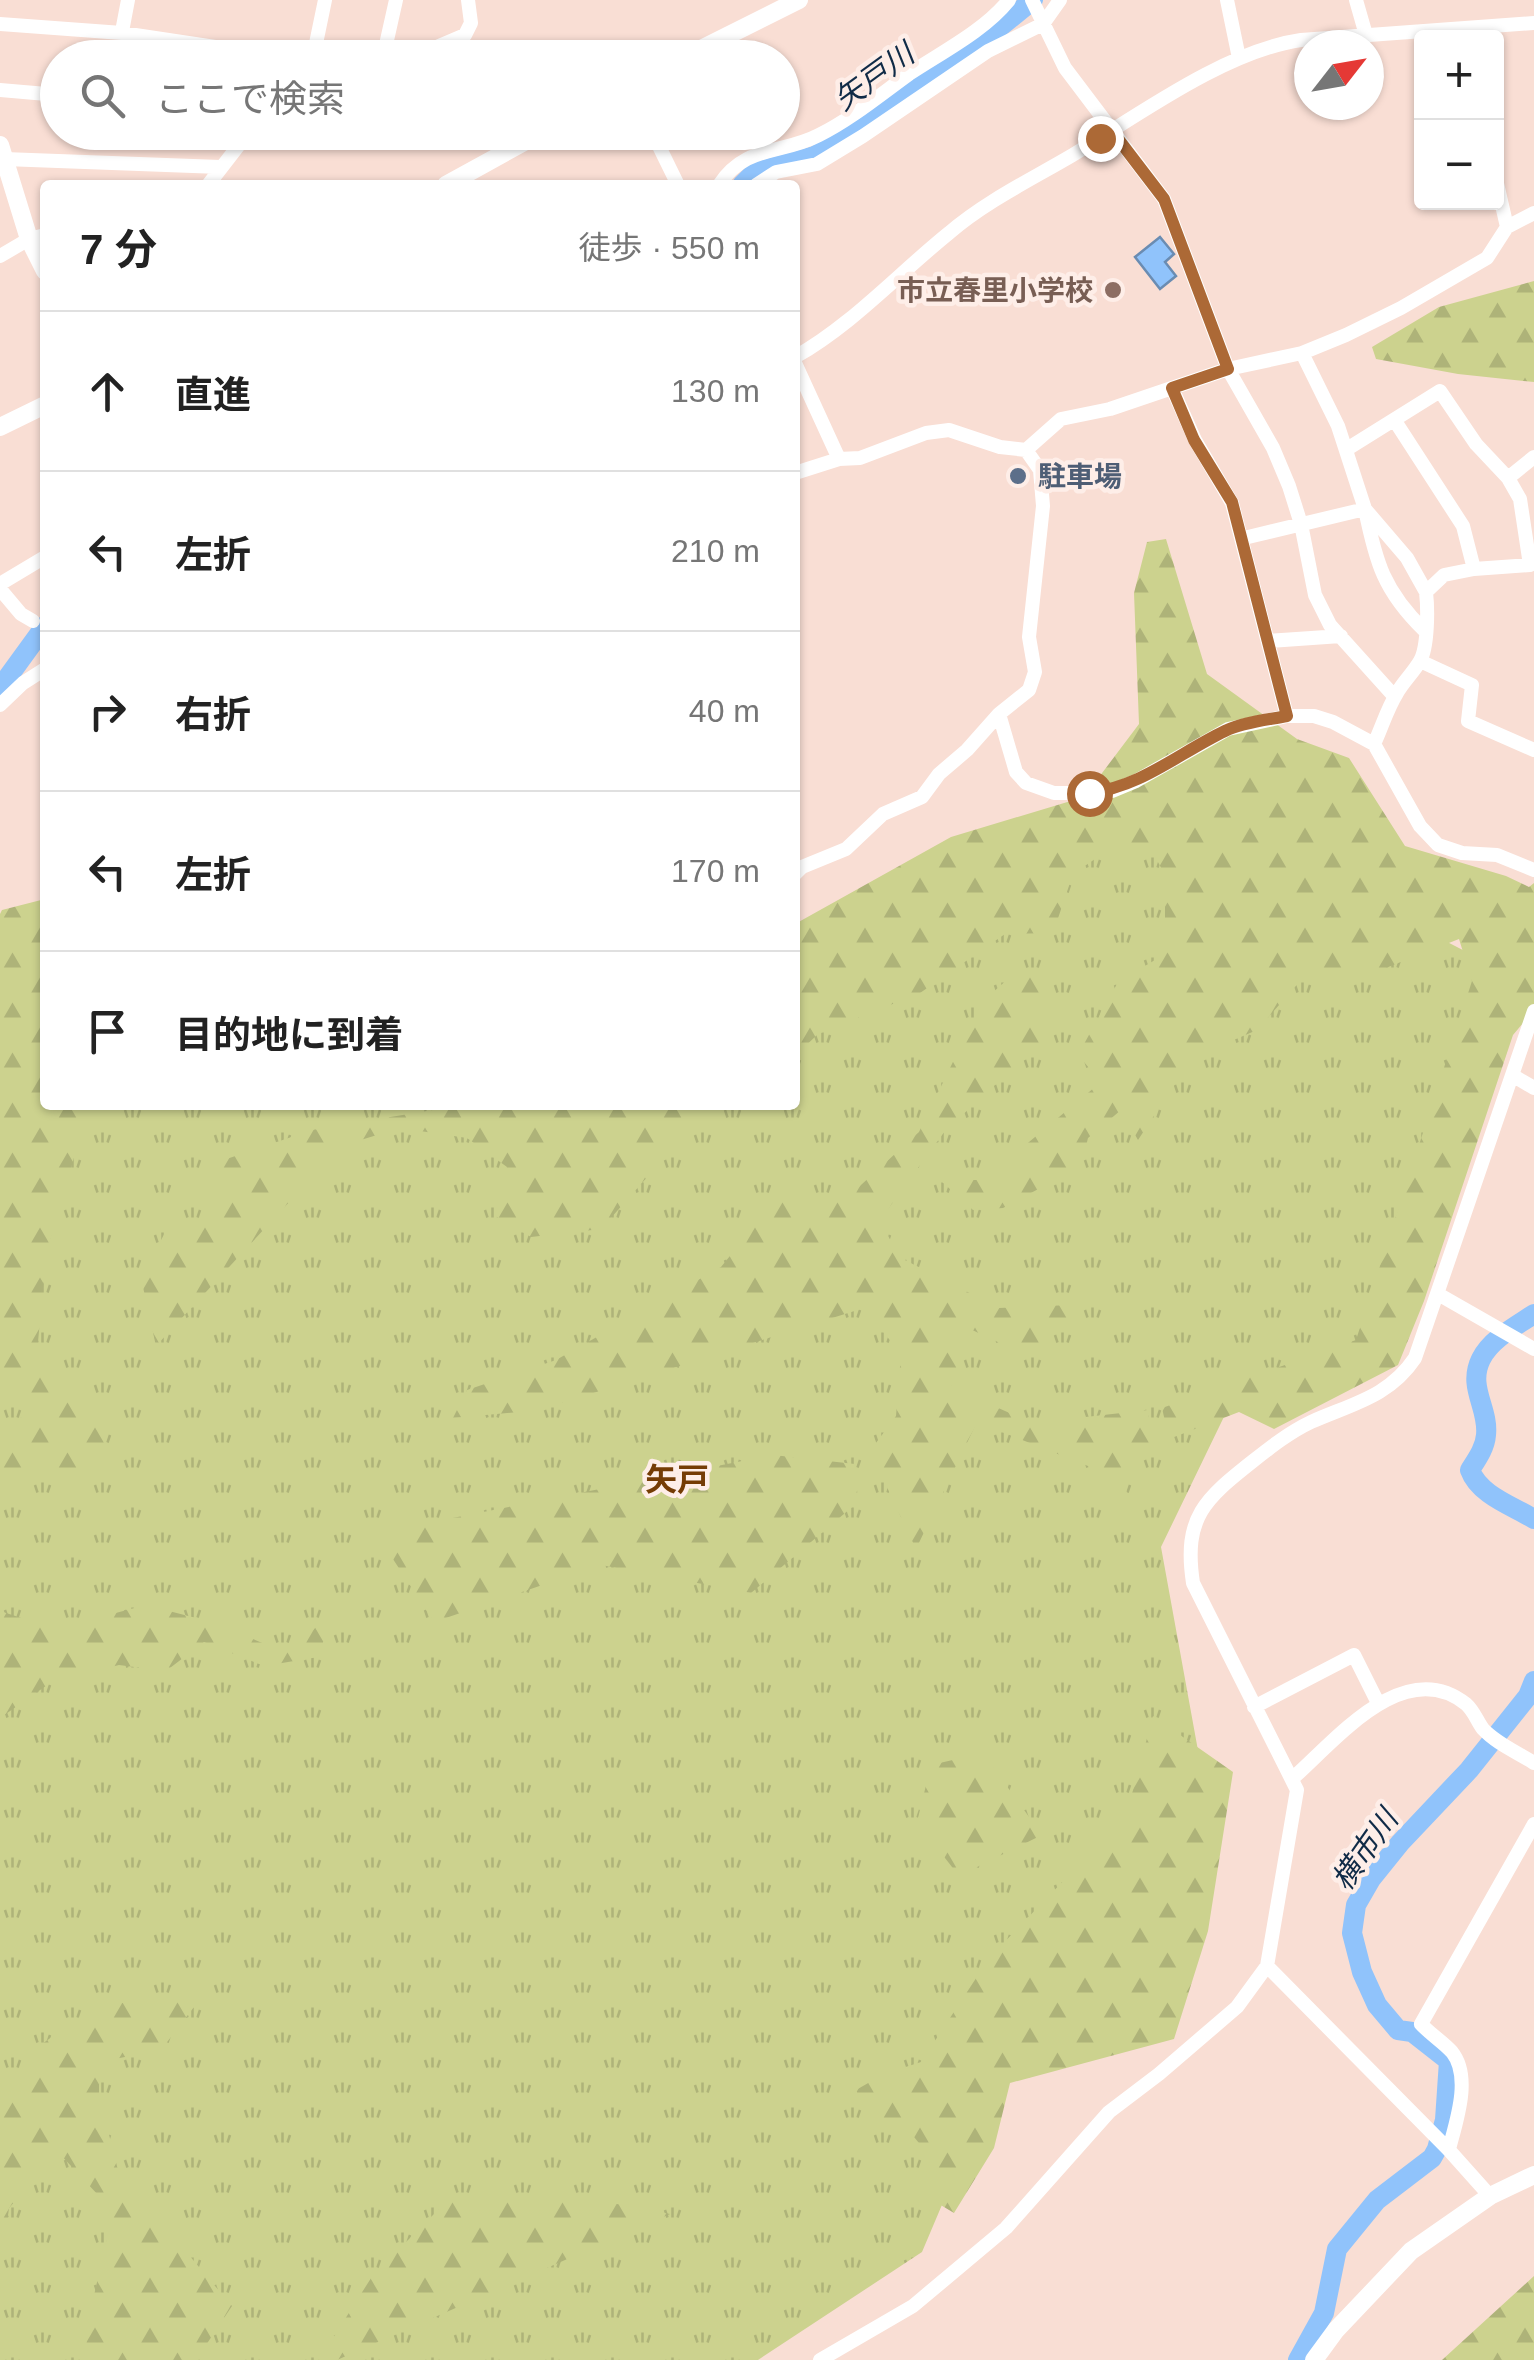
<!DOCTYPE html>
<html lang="ja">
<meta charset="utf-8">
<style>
body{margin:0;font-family:Arial,"Noto Sans JP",sans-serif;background:#f6f6f6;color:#222}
.controls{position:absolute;right:30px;top:30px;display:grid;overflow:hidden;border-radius:10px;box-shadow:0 2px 8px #0004}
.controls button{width:90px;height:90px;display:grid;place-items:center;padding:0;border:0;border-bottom:2px solid #e0e0e0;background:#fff;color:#222;font:50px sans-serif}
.compass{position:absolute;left:1294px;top:30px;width:90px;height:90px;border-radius:50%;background:#fff;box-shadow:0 2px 8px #0004;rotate:59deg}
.stop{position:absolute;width:30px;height:30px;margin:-22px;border:8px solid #ac6936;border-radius:50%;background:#fff}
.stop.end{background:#ac6936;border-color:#fff;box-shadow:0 2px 10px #0008}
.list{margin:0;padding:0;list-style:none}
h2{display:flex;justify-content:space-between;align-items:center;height:130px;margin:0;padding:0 40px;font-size:42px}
h2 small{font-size:32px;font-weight:400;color:#767676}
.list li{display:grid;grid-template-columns:65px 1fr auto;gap:30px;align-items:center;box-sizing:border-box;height:160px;padding:0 40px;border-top:2px solid #e0e0e0}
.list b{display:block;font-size:38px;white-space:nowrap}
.list em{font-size:32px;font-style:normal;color:#767676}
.icon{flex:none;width:55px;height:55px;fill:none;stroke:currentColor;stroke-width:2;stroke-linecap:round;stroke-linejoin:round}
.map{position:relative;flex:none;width:1534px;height:2360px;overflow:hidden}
.search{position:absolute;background:#fff;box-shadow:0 2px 8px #0004;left:40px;top:40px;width:760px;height:110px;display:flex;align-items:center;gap:25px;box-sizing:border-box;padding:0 35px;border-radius:55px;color:#767676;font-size:38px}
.panel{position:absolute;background:#fff;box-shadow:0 2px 8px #0004;left:40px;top:180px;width:760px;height:930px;border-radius:10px}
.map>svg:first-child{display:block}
</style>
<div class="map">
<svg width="1534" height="2360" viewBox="0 0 1534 2360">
<defs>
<pattern id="grass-tufts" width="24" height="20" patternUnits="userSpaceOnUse" patternTransform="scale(2.5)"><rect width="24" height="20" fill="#ccd28e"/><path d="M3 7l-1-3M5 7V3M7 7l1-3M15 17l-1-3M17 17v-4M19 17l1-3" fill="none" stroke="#aeb379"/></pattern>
<pattern id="forest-firs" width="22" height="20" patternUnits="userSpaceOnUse" patternTransform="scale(2.5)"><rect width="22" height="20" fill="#ccd28e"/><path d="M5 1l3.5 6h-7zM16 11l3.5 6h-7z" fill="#aeb379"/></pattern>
</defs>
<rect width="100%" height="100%" fill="#f9ded4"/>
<path fill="url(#grass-tufts)" d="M 1183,806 L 1490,964 L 1365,1348 L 1235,1394 L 1161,1547 L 1199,1756 L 1036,1983 L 922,2252 L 758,2360 L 0,2360 L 0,1187 L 53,1105 L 795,1105 L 795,944 Z"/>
<path fill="url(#forest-firs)" d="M 1534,281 L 1534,382 L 1458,374 L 1376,359 L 1372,347 L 1439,307 Z
M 1166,539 L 1207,674 L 1297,739 L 1349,758 L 1405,846 L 1506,876 L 1529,887 L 1534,883 L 1534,1010 L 1513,1035 L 1424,1301 L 1398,1365 L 1274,1429 L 1239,1412 L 1169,1439 L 1162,1408 L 1356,1340 L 1472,981 L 1459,939 L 1373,973 L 1310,970 L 1257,1030 L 1192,1058 L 1138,1140 L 1121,1110 L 1088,1138 L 1081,1166 L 1003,1208 L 973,1210 L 940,1180 L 1011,1180 L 1023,1147 L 1101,1082 L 1078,1055 L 1118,982 L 1165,954 L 1165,875 L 1152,851 L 1114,846 L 1073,874 L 1053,933 L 1005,934 L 920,993 L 818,1034 L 795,1056 L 795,924 L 951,837 L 1084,797 L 1139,724 L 1134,593 L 1147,542 Z
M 45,899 L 45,1105 L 97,1105 L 77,1147 L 46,1255 L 38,1342 L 57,1382 L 103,1406 L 108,1468 L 37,1470 L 0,1486 L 0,1436 L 33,1407 L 0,1394 L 0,914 L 2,910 Z
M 1019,969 L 1047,971 L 1046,1038 L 945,1131 L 880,1220 L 899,1257 L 999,1308 L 1071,1305 L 1063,1330 L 1021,1353 L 968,1328 L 951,1387 L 1032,1423 L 1148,1410 L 1152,1448 L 1121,1465 L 1134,1528 L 1088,1466 L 977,1422 L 916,1549 L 870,1451 L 896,1416 L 901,1354 L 864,1308 L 539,1410 L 453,1418 L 467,1390 L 556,1360 L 721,1267 L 781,1193 L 850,1195 L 919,1132 L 982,1002 Z
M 463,1105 L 731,1105 L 699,1119 L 601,1229 L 531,1237 L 495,1216 L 507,1167 L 467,1138 L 400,1128 L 341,1146 L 156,1346 L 141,1278 L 169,1225 L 187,1230 L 217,1214 L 214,1190 L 200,1168 L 312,1130 Z
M 773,1455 L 855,1464 L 858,1502 L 751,1593 L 601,1565 L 434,1622 L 376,1533 Z
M 146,1605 L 215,1623 L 267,1645 L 296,1645 L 334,1611 L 318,1657 L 264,1666 L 204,1642 L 166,1671 L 119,1665 L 53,1681 L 0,1718 L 0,1611 L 55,1629 Z
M 1153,1716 L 1233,1772 L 1208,1931 L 1174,2039 L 1010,2083 L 994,2148 L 954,2213 L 934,2201 L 931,2158 L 906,2127 L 875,2132 L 856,2090 L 884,2074 L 921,2062 L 990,1957 L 1126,1816 Z
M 983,1753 L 1042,1835 L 959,1876 L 917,1822 L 931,1765 Z
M 204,1994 L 161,2050 L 99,2062 L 99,2095 L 122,2186 L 155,2215 L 232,2306 L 196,2360 L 87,2360 L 86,2331 L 113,2211 L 58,2152 L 9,2208 L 0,2276 L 0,2099 L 31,2080 L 35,2049 L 95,2006 Z
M 559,2193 L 670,2214 L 337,2360 L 319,2360 L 373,2275 L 446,2202 Z
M 1534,2276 L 1534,2360 L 1442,2360 Z"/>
<path fill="#90c3fb" stroke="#6a8cb2" stroke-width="2.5" d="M 1160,237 L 1174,254 L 1165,262 L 1176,276 L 1160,289 L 1135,257 Z"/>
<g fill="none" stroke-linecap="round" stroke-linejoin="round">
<path stroke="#90c3fb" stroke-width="20" d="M 742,185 L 755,172 L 815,156 L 985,39 L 1033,0
M 0,688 L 45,626
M 1534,1314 C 1516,1326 1491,1339 1481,1359 C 1467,1387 1489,1408 1486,1435 C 1485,1448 1477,1459 1470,1470 C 1479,1495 1513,1506 1534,1519
M 1298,2360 L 1324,2313 L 1337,2249 L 1377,2200 L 1432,2158 L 1437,2149 L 1445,2120 L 1449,2061 L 1412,2032 L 1398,2030 L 1377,2005 L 1362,1972 L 1352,1933 L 1356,1905 L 1371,1879 L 1400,1843 L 1469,1770 L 1528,1696 L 1534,1681"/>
<path stroke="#fff" stroke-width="14" d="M 1032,0 L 1065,68 L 1164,199 L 1228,369 L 1273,448 L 1289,486 L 1301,524 L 1315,595 L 1330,625 L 1394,696
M 1227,0 L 1239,58
M 1356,0 L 1366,35
M 0,24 L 122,33 L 288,58
M 117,58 L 128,0
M 313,58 L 325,0
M 383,58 L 396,0
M 411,58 L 465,35 L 471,23 L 468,0
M 0,90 L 58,95
M 652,132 L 678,185
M 4,159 L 220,167
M 1496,179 L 1507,227
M 208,185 L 249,132
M 719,185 C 746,144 781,155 819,135 C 851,119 880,95 909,74 C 942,52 984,31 1009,0
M 756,185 L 776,172 L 817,164 L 863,136 L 988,51 L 1043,24 L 1060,0
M 0,256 L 29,239 L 45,235
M 1302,353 L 1338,426 L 1365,509 L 1407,558 L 1426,592
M 795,357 C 852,325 898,274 949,233 C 985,202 1030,180 1071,156 C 1137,116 1225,51 1301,40 L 1534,23
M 795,363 L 839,459
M 1172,388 L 1195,440 L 1232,503 L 1287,716
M 1395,421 L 1463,526 L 1474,569
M 1347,449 L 1440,391 L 1476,444 L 1508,478 L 1520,499 L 1530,565 L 1474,569 L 1444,575 L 1426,592 C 1428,609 1428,647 1420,661 C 1413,673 1403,682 1397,693 C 1387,709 1382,727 1374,744
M 795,473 L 839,459 L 860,458 L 926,433 L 949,430 L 1000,447 L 1026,450 L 1061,419 L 1110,409 L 1228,369 L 1302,353 L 1346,335 L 1401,308 L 1487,258 L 1507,227 L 1534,213
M 1508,478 L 1534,457
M 1244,538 L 1365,509 C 1376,563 1384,591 1424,630
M 0,584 L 45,557
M 0,589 L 21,614 L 33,621
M 1268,641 L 1341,636
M 1420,661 L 1472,685 L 1468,721 L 1534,750
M 0,705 L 23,683 L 45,669
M 999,714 L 1016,772 L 1026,783 L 1054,793 L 1089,793 L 1112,791 L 1136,781 L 1228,729 L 1287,716 L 1314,716 L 1333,722 L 1374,744 L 1420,826 L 1438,845 L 1462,853 L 1497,855 L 1534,870
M 795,874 L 802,867 L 846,849 L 883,814 L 922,797 L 939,774 L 967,750 L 999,714 L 1029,690 L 1035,672 L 1029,637 L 1043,506 L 1040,470 L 1026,450
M 1512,1075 L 1534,1088
M 1438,1294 L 1534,1349
M 1254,1707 L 1354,1655 L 1378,1703
M 1293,1778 C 1336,1740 1404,1655 1466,1704 C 1474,1711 1477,1721 1483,1729 C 1497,1744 1517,1752 1534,1763
M 1267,1966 L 1448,2149 L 1490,2196
M 1449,2149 C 1456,2122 1472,2077 1452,2052 C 1443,2042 1430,2034 1421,2024 L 1534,1824
M 820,2360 L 913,2306 L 1006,2228 L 1109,2112 L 1159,2074 L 1237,2007 L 1267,1966 L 1297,1790 L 1193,1583 C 1183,1517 1205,1499 1253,1461 C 1272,1446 1290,1432 1311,1422 C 1351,1404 1389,1397 1415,1358 L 1534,1011"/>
<path stroke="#fff" stroke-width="18" d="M 683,58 L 799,0
M 0,145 L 29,239 L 45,271
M 446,185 L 542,132
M 0,427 L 45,405
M 1314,2360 L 1336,2330 L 1411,2251 L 1490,2196 L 1534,2175"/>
</g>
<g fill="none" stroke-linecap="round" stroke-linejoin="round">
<path stroke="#ac6936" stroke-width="12" d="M 1089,793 C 1141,787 1179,753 1225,731 C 1243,722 1267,720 1287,716 L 1232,502 L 1194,440 L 1172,388 L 1228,369 L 1164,199 L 1112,131 L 1100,138"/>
</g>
<circle fill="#8d6e63" stroke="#feeee8" stroke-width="4" cx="1113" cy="290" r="10"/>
<circle fill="#5c6f8a" stroke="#feeee8" stroke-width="4" cx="1018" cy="476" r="10"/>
<g text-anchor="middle" stroke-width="9" stroke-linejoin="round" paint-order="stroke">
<g font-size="28" font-weight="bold" fill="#785e54" stroke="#feeee8" text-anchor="end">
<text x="1093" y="300">市立春里小学校</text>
</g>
<g font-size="28" font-weight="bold" fill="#4e5e75" stroke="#feeee8" text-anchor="start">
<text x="1038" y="486">駐車場</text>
</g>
<g font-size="30" font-style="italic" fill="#102b47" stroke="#feeee8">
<text transform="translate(874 77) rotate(-36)" y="10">矢戸川</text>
<text transform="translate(1365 1850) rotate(-55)" y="10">横市川</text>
</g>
<g font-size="32" font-weight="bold" fill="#753c05" stroke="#feeee8">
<text x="677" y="1491">矢戸</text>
</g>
</g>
</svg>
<div class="controls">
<button>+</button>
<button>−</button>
</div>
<svg class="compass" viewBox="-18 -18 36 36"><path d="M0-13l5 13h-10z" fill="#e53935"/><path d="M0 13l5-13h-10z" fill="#767676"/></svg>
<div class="stop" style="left:1089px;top:793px"></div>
<div class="stop end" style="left:1100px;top:138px"></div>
<div class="search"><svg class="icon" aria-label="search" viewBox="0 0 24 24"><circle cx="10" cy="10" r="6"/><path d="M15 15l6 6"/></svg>ここで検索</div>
<section class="panel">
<h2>7 分<small>徒歩 · 550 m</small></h2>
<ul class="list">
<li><svg class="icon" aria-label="ahead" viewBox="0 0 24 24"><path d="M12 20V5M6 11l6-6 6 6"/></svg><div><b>直進</b></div><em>130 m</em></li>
<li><svg class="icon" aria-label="left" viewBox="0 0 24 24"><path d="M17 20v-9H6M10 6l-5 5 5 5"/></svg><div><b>左折</b></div><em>210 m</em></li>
<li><svg class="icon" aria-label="right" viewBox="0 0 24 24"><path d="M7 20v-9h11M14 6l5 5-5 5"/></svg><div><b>右折</b></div><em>40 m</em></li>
<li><svg class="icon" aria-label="left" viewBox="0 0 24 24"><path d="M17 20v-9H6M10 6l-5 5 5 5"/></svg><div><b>左折</b></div><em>170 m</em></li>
<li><svg class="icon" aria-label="arrive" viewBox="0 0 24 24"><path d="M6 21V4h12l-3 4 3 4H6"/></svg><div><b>目的地に到着</b></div></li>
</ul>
</section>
</div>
